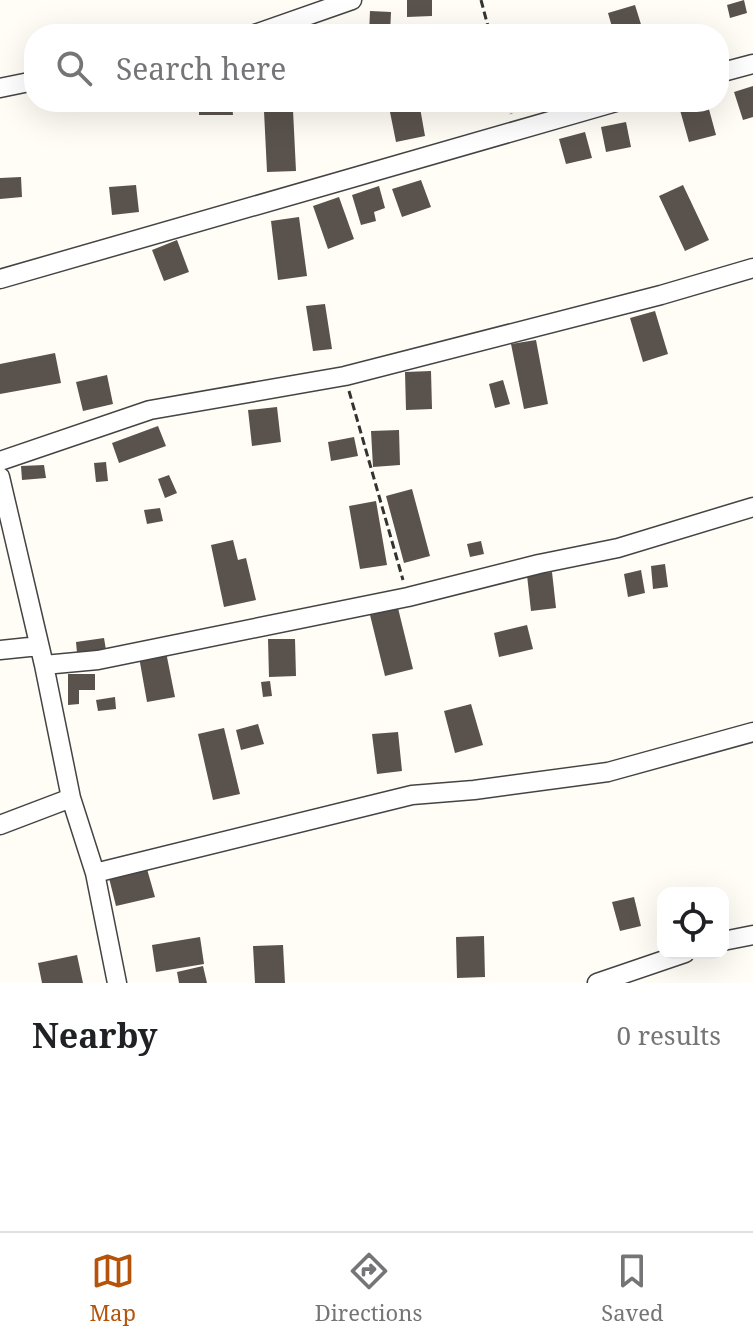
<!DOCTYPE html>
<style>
body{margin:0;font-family:"Noto Serif",serif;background:#f6f6f6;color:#202124}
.controls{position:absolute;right:24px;bottom:24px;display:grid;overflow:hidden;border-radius:16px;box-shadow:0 8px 32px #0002}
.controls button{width:72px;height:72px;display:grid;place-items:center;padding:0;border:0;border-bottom:2px solid #e0e0e0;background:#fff;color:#202124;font:40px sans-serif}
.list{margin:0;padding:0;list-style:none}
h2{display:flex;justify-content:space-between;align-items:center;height:104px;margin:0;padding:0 32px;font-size:34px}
h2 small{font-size:26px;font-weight:400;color:#757577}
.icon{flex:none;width:44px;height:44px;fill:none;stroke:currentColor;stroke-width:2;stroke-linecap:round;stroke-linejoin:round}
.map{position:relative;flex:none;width:753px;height:983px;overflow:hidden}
.search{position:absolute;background:#fff;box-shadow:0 8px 32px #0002;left:24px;right:24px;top:24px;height:88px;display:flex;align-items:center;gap:20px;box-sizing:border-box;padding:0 28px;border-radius:32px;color:#757577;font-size:30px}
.sheet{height:248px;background:#fff}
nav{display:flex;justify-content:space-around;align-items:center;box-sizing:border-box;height:112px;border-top:2px solid #e0e0e0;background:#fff;font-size:22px;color:#757577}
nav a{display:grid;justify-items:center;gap:4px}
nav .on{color:#b45309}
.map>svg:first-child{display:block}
</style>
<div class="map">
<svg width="753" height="983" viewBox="0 0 753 983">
<rect width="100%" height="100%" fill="#fffdf5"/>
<path fill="#5a524d" d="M 407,0 L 432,0 L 432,16 L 407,17 Z
M 744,0 L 747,13 L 730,18 L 727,5 Z
M 635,5 L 644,34 L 614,34 L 608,13 Z
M 370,11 L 391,12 L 390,34 L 369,34 Z
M 753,86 L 753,117 L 743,120 L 734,92 Z
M 199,102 L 232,102 L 233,115 L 199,115 Z
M 239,102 L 257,102 L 257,108 L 239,108 Z
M 388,102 L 419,102 L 425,136 L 396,142 Z
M 707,102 L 716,135 L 689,142 L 678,103 Z
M 293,110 L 296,171 L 267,172 L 264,111 Z
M 626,122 L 631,147 L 606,152 L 601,127 Z
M 585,132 L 592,158 L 566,164 L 559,139 Z
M 21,177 L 22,197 L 0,199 L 0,178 Z
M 421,180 L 431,207 L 402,217 L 392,189 Z
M 136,185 L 139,212 L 112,215 L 109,187 Z
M 683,185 L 709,240 L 685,251 L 659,196 Z
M 379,186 L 385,208 L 374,212 L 376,221 L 361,225 L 352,195 Z
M 339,197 L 354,239 L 328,249 L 313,206 Z
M 299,217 L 307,276 L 278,280 L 271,221 Z
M 177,240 L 189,272 L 164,281 L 152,250 Z
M 325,304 L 332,349 L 313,351 L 306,306 Z
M 655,311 L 668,354 L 643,362 L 630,318 Z
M 536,340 L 548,404 L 524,409 L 511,344 Z
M 55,353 L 61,383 L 0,394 L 0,364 Z
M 431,371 L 432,409 L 406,410 L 405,372 Z
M 107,375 L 113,404 L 83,411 L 76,382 Z
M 503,380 L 510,404 L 495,408 L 489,384 Z
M 277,407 L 281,442 L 252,446 L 248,410 Z
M 158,426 L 166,446 L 119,463 L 112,443 Z
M 399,430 L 400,465 L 373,467 L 371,431 Z
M 354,437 L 358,456 L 331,461 L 328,442 Z
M 106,462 L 108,481 L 96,482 L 94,463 Z
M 44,465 L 46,478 L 22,480 L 21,466 Z
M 169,475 L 177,493 L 165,498 L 158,479 Z
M 412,489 L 430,556 L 404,563 L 386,496 Z
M 376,501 L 387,565 L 360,569 L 349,506 Z
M 160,508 L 163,521 L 147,524 L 144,510 Z
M 233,540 L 238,560 L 246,558 L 256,600 L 224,607 L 211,545 Z
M 481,541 L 484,554 L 470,557 L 467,544 Z
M 665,564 L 668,587 L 653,589 L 651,566 Z
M 641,570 L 645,593 L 628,597 L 624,574 Z
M 552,572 L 556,608 L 531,611 L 527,575 Z
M 398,608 L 413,669 L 385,676 L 370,615 Z
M 527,625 L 533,649 L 499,657 L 494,633 Z
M 104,638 L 106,650 L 77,653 L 76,642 Z
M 268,639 L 295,639 L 296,676 L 269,677 Z
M 166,652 L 175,697 L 147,702 L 139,657 Z
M 68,674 L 95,674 L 95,690 L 79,690 L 79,704 L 68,705 Z
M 270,681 L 272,696 L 263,697 L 261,682 Z
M 115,697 L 116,709 L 98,711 L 96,700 Z
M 471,704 L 483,745 L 455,753 L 444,711 Z
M 258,724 L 264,744 L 241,750 L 236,730 Z
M 224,728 L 240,794 L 213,800 L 198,734 Z
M 398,732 L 402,771 L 377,774 L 372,734 Z
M 147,869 L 155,897 L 116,906 L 109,878 Z
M 634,897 L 641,926 L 620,931 L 612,902 Z
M 484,936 L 485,977 L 457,978 L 456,937 Z
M 200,937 L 204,964 L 156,972 L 152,945 Z
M 283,945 L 285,983 L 255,983 L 253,946 Z
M 77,955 L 83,983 L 42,983 L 38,963 Z
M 203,966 L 207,983 L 179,983 L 177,972 Z"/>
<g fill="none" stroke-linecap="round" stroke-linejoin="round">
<g stroke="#444" stroke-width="21">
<path id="street" d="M 255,34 L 352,0
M 719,73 L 753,64
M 0,88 L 34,81
M 0,279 L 616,102
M 0,461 L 150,410 L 345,376 L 661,295 L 753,268
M 0,477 L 44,665 L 71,798 L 95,873 L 117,983
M 0,650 L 39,646
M 44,665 L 98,660 L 408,597 L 539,564 L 618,548 L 753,507
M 0,825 L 71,798
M 95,873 L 412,795 L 474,790 L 608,772 L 753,732
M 723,941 L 753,935
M 597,983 L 685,953"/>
</g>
<path stroke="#333" stroke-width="3" stroke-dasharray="8 4" stroke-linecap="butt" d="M 481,0 L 490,34
M 508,102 L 511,114
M 349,391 L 403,580"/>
<use href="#street" stroke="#fff" stroke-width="18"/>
</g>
</svg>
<div class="controls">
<button><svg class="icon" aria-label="locate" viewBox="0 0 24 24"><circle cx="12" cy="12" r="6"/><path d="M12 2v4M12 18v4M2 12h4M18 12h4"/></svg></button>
</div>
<div class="search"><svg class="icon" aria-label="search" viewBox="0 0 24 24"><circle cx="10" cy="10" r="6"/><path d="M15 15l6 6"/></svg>Search here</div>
</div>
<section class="sheet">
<h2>Nearby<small>0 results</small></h2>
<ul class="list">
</ul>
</section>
<nav>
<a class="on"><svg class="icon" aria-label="map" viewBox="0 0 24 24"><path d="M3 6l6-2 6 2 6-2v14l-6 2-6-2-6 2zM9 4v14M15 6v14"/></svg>Map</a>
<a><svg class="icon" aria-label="directions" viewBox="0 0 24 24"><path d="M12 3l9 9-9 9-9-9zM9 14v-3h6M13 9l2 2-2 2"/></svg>Directions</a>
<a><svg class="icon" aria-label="saved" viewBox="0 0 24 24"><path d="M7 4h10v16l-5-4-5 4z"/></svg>Saved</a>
</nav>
